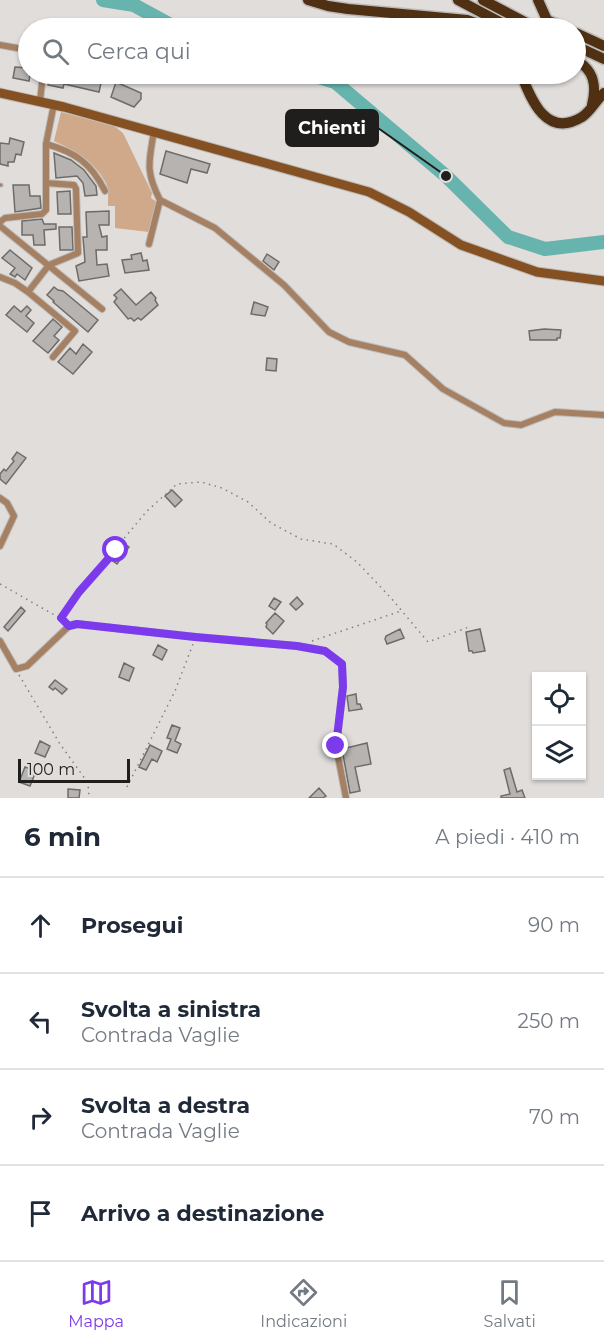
<!DOCTYPE html>
<html lang="it">
<meta charset="utf-8">
<style>
body{margin:0;font-family:Montserrat,sans-serif;background:#f2f2f3;color:#1f2937}
.controls{position:absolute;right:18px;bottom:18px;display:grid;overflow:hidden;border-radius:0px;box-shadow:0 2px 4px #0004}
.controls button{width:54px;height:54px;display:grid;place-items:center;padding:0;border:0;border-bottom:2px solid #e0e1e3;background:#fff;color:#1f2937;font:30px sans-serif}
.scale{position:absolute;left:18px;bottom:15px;width:112px;box-sizing:border-box;padding-left:6px;border:3px solid #1f1e1d;border-top:0;font-size:16px;line-height:21px;white-space:nowrap;color:#1f1e1d;-webkit-text-stroke:4px #e0dddb;paint-order:stroke}
.stop{position:absolute;width:18px;height:18px;margin:-14px;border:4px solid #7c3aed;border-radius:50%;background:#fff}
.stop.end{background:#7c3aed;border-color:#fff;box-shadow:0 2px 6px #0008}
.list{margin:0;padding:0;list-style:none}
h2{display:flex;justify-content:space-between;align-items:center;height:78px;margin:0;padding:0 24px;font-size:26px}
h2 small{font-size:20px;font-weight:400;color:#747a83}
.list li{display:grid;grid-template-columns:39px 1fr auto;gap:18px;align-items:center;box-sizing:border-box;height:96px;padding:0 24px;border-top:2px solid #e0e1e3}
.list b{display:block;font-size:22px;white-space:nowrap}
.list p{margin:0;font-size:20px;white-space:nowrap;color:#747a83}
.list em{font-size:20px;font-style:normal;color:#747a83}
.icon{flex:none;width:33px;height:33px;fill:none;stroke:currentColor;stroke-width:2;stroke-linecap:round;stroke-linejoin:round}
.map{position:relative;flex:none;width:604px;height:798px;overflow:hidden}
.search{position:absolute;background:#fff;box-shadow:0 2px 4px #0004;left:18px;right:18px;top:18px;height:66px;display:flex;align-items:center;gap:15px;box-sizing:border-box;padding:0 21px;border-radius:33px;color:#747a83;font-size:22px}
.sheet{height:462px;background:#fff}
nav{display:flex;justify-content:space-around;align-items:center;box-sizing:border-box;height:84px;border-top:2px solid #e0e1e3;background:#fff;font-size:16px;color:#747a83}
nav a{display:grid;justify-items:center;gap:3px}
nav .on{color:#7c3aed}
.map>svg:first-child{display:block}
</style>
<div class="map">
<svg width="604" height="798" viewBox="0 0 604 798">
<rect width="100%" height="100%" fill="#e0dddb"/>
<path fill="#cfa98a" d="M 61,112 L 114,126 L 123,133 L 152,193 L 151,198 L 158,203 L 149,232 L 115,228 L 115,206 L 108,206 C 108,199 109,189 106,183 C 95,162 74,150 54,141 Z"/>
<g fill="none" stroke-linecap="round" stroke-linejoin="round">
<path stroke="#67b3ad" stroke-width="14" d="M 103,0 L 134,5 L 176,28
M 309,74 L 335,82 L 446,176 L 508,237 L 545,249 L 604,242"/>
</g>
<path fill="#b6b3b1" stroke="#6e6c6a" stroke-width="1.5" d="M 363,22 L 382,25 L 382,28 L 362,28 Z
M 15,67 L 28,68 L 28,74 L 30,74 L 29,81 L 13,78 Z
M 50,74 L 103,74 L 99,92 L 64,84 L 63,88 L 48,85 Z
M 116,82 L 141,93 L 141,99 L 134,107 L 111,97 Z
M 10,138 L 24,142 L 21,155 L 16,154 L 14,162 L 8,162 L 8,166 L 0,164 L 0,143 L 9,144 Z
M 166,151 L 210,164 L 207,173 L 191,169 L 187,183 L 160,174 Z
M 54,153 L 71,160 L 84,170 L 96,186 L 97,195 L 85,196 L 83,183 L 77,176 L 56,178 Z
M 13,185 L 29,185 L 30,196 L 40,196 L 41,208 L 15,212 Z
M 70,191 L 71,214 L 58,214 L 57,192 Z
M 109,211 L 109,225 L 99,225 L 102,237 L 107,236 L 107,250 L 96,250 L 97,265 L 107,264 L 109,276 L 79,281 L 76,266 L 85,262 L 83,237 L 87,237 L 86,212 Z
M 42,219 L 44,224 L 56,224 L 56,229 L 44,230 L 45,245 L 34,245 L 33,235 L 22,235 L 22,221 Z
M 59,227 L 72,227 L 73,250 L 60,250 Z
M 10,250 L 32,268 L 25,280 L 17,274 L 15,277 L 10,274 L 15,268 L 2,258 Z
M 141,253 L 143,261 L 147,260 L 149,270 L 125,273 L 122,260 L 132,259 L 131,255 Z
M 267,254 L 279,262 L 274,270 L 263,261 Z
M 54,287 L 58,290 L 63,291 L 98,320 L 88,332 L 53,302 L 54,301 L 47,295 Z
M 121,289 L 136,305 L 151,292 L 156,298 L 155,300 L 158,305 L 141,320 L 138,318 L 134,321 L 131,318 L 128,319 L 114,302 L 117,298 L 114,295 Z
M 254,302 L 268,307 L 265,316 L 251,314 Z
M 14,306 L 21,312 L 27,306 L 31,310 L 26,316 L 34,323 L 27,332 L 6,315 Z
M 53,319 L 62,327 L 54,336 L 59,340 L 48,353 L 33,341 Z
M 544,329 L 561,330 L 560,338 L 557,338 L 557,340 L 530,340 L 529,331 Z
M 83,344 L 92,352 L 73,374 L 58,362 L 70,348 L 76,354 Z
M 267,358 L 277,359 L 276,371 L 266,370 Z
M 17,452 L 26,458 L 6,484 L 0,479 L 0,474 L 4,469 L 6,471 L 14,461 L 12,459 Z
M 172,490 L 182,500 L 175,507 L 165,496 Z
M 124,544 L 129,547 L 117,564 L 113,561 Z
M 297,597 L 303,604 L 296,610 L 290,604 Z
M 274,598 L 281,602 L 275,610 L 269,606 Z
M 21,607 L 25,611 L 8,631 L 4,627 Z
M 275,613 L 284,621 L 273,634 L 266,627 L 267,624 L 266,623 Z
M 400,629 L 404,638 L 387,644 L 385,639 L 386,636 Z
M 480,629 L 485,651 L 473,653 L 472,651 L 469,651 L 466,632 Z
M 158,645 L 167,650 L 162,660 L 153,655 Z
M 124,663 L 134,668 L 129,681 L 119,677 Z
M 55,680 L 67,689 L 62,694 L 55,688 L 53,690 L 49,687 Z
M 356,694 L 357,704 L 360,704 L 362,709 L 349,711 L 347,696 Z
M 172,725 L 180,728 L 175,741 L 181,744 L 177,753 L 167,749 L 171,739 L 167,738 Z
M 40,741 L 50,746 L 45,757 L 35,753 Z
M 367,743 L 371,764 L 355,767 L 360,791 L 350,793 L 342,749 Z
M 150,745 L 162,751 L 157,762 L 152,759 L 146,770 L 139,767 Z
M 25,767 L 36,771 L 30,786 L 19,782 Z
M 510,768 L 517,792 L 522,790 L 525,798 L 501,798 L 501,796 L 510,794 L 504,770 Z
M 319,788 L 326,796 L 323,798 L 309,798 Z
M 68,789 L 80,790 L 79,798 L 68,798 Z"/>
<g fill="none" stroke-linecap="round" stroke-linejoin="round">
<g stroke="#bdbbb9" stroke-width="5">
<path id="service" d="M 0,185 L 1,185"/>
</g>
<g stroke="#bdbbb9" stroke-width="8">
<path id="minor" d="M 0,45 L 28,50
M 40,101 L 43,74
M 46,144 C 75,152 91,163 105,191
M 46,183 L 74,185 L 76,189 L 78,253 L 49,265 L 28,292 L 75,331 L 53,357
M 160,200 L 215,228 L 284,285 L 329,332 L 349,342 L 405,355 L 443,389 L 504,423 L 521,425 L 555,412 L 604,415
M 0,222 L 5,218 L 42,214 L 46,210 L 46,144 L 54,104
M 0,226 L 102,309
M 149,244 L 160,200 C 145,171 149,162 154,131
M 0,277 L 15,283 L 28,292
M 0,498 L 7,503 L 14,516 L 0,546
M 0,641 L 16,669 L 27,666 L 69,626 L 77,624 L 196,637 L 297,646 L 325,651 L 342,664 L 343,687 L 336,746 L 346,798"/>
</g>
<g stroke="#bdbbb9" stroke-width="11">
<path id="secondary" d="M 0,93 L 64,107 L 369,192 L 409,212 L 461,245 L 537,272 L 604,281"/>
</g>
<g stroke="#bdbbb9" stroke-width="13">
<path id="trunk" d="M 308,0 L 328,6 L 348,9 L 467,20 L 489,28
M 458,0 L 511,28
M 483,0 L 536,28
M 538,0 L 547,20 L 565,28
M 576,33 L 604,46
M 576,46 L 604,59
M 576,60 C 594,70 597,85 592,105
M 521,74 C 531,99 546,139 582,117 C 591,111 596,100 604,93"/>
</g>
<path stroke="#82807e" stroke-width="1.5" stroke-dasharray="1.5 4.5" stroke-linecap="butt" d="M 0,584 L 65,621
M 61,618 L 79,592 L 147,511 L 177,484 L 201,482 L 222,488 L 248,502 L 271,523 L 301,539 L 333,544 L 357,562 L 391,598 L 428,642 L 469,627
M 312,641 L 401,611
M 19,675 L 60,744 L 88,783 L 89,798
M 127,787 L 175,691 L 193,644"/>
<use href="#service" stroke="#a58063" stroke-width="3"/>
<use href="#minor" stroke="#a58063" stroke-width="6"/>
<use href="#secondary" stroke="#865122" stroke-width="9"/>
<use href="#trunk" stroke="#4f3012" stroke-width="10"/>
</g>
<g fill="none" stroke-linecap="round" stroke-linejoin="round">
<path stroke="#7c3aed" stroke-width="8" d="M 116,550 L 79,592 L 61,618 L 69,626 L 77,624 L 195,637 L 297,646 L 325,651 L 342,664 L 343,687 L 336,746"/>
</g>
<path fill="none" stroke="#1f1e1d" stroke-width="2" d="M446 176L378 128"/>
<circle fill="#1f1e1d" stroke="#e0dddb" stroke-width="2" cx="446" cy="176" r="6"/>
<rect fill="#1f1e1d" stroke="#1f1e1d" stroke-width="2" x="286" y="110" width="92" height="36" rx="6"/>
<g font-size="18" text-anchor="middle" font-weight="bold" fill="#fff">
<text x="332" y="134">Chienti</text>
</g>
</svg>
<div class="controls">
<button><svg class="icon" aria-label="locate" viewBox="0 0 24 24"><circle cx="12" cy="12" r="6"/><path d="M12 2v4M12 18v4M2 12h4M18 12h4"/></svg></button>
<button><svg class="icon" aria-label="layers" viewBox="0 0 24 24"><path d="M12 4l9 5-9 5-9-5zM3 14l9 5 9-5"/></svg></button>
</div>
<div class="scale">100 m</div>
<div class="stop" style="left:116px;top:550px"></div>
<div class="stop end" style="left:336px;top:746px"></div>
<div class="search"><svg class="icon" aria-label="search" viewBox="0 0 24 24"><circle cx="10" cy="10" r="6"/><path d="M15 15l6 6"/></svg>Cerca qui</div>
</div>
<section class="sheet">
<h2>6 min<small>A piedi · 410 m</small></h2>
<ul class="list">
<li><svg class="icon" aria-label="ahead" viewBox="0 0 24 24"><path d="M12 20V5M6 11l6-6 6 6"/></svg><div><b>Prosegui</b></div><em>90 m</em></li>
<li><svg class="icon" aria-label="left" viewBox="0 0 24 24"><path d="M17 20v-9H6M10 6l-5 5 5 5"/></svg><div><b>Svolta a sinistra</b><p>Contrada Vaglie</p></div><em>250 m</em></li>
<li><svg class="icon" aria-label="right" viewBox="0 0 24 24"><path d="M7 20v-9h11M14 6l5 5-5 5"/></svg><div><b>Svolta a destra</b><p>Contrada Vaglie</p></div><em>70 m</em></li>
<li><svg class="icon" aria-label="arrive" viewBox="0 0 24 24"><path d="M6 21V4h12l-3 4 3 4H6"/></svg><div><b>Arrivo a destinazione</b></div></li>
</ul>
</section>
<nav>
<a class="on"><svg class="icon" aria-label="map" viewBox="0 0 24 24"><path d="M3 6l6-2 6 2 6-2v14l-6 2-6-2-6 2zM9 4v14M15 6v14"/></svg>Mappa</a>
<a><svg class="icon" aria-label="directions" viewBox="0 0 24 24"><path d="M12 3l9 9-9 9-9-9zM9 14v-3h6M13 9l2 2-2 2"/></svg>Indicazioni</a>
<a><svg class="icon" aria-label="saved" viewBox="0 0 24 24"><path d="M7 4h10v16l-5-4-5 4z"/></svg>Salvati</a>
</nav>
